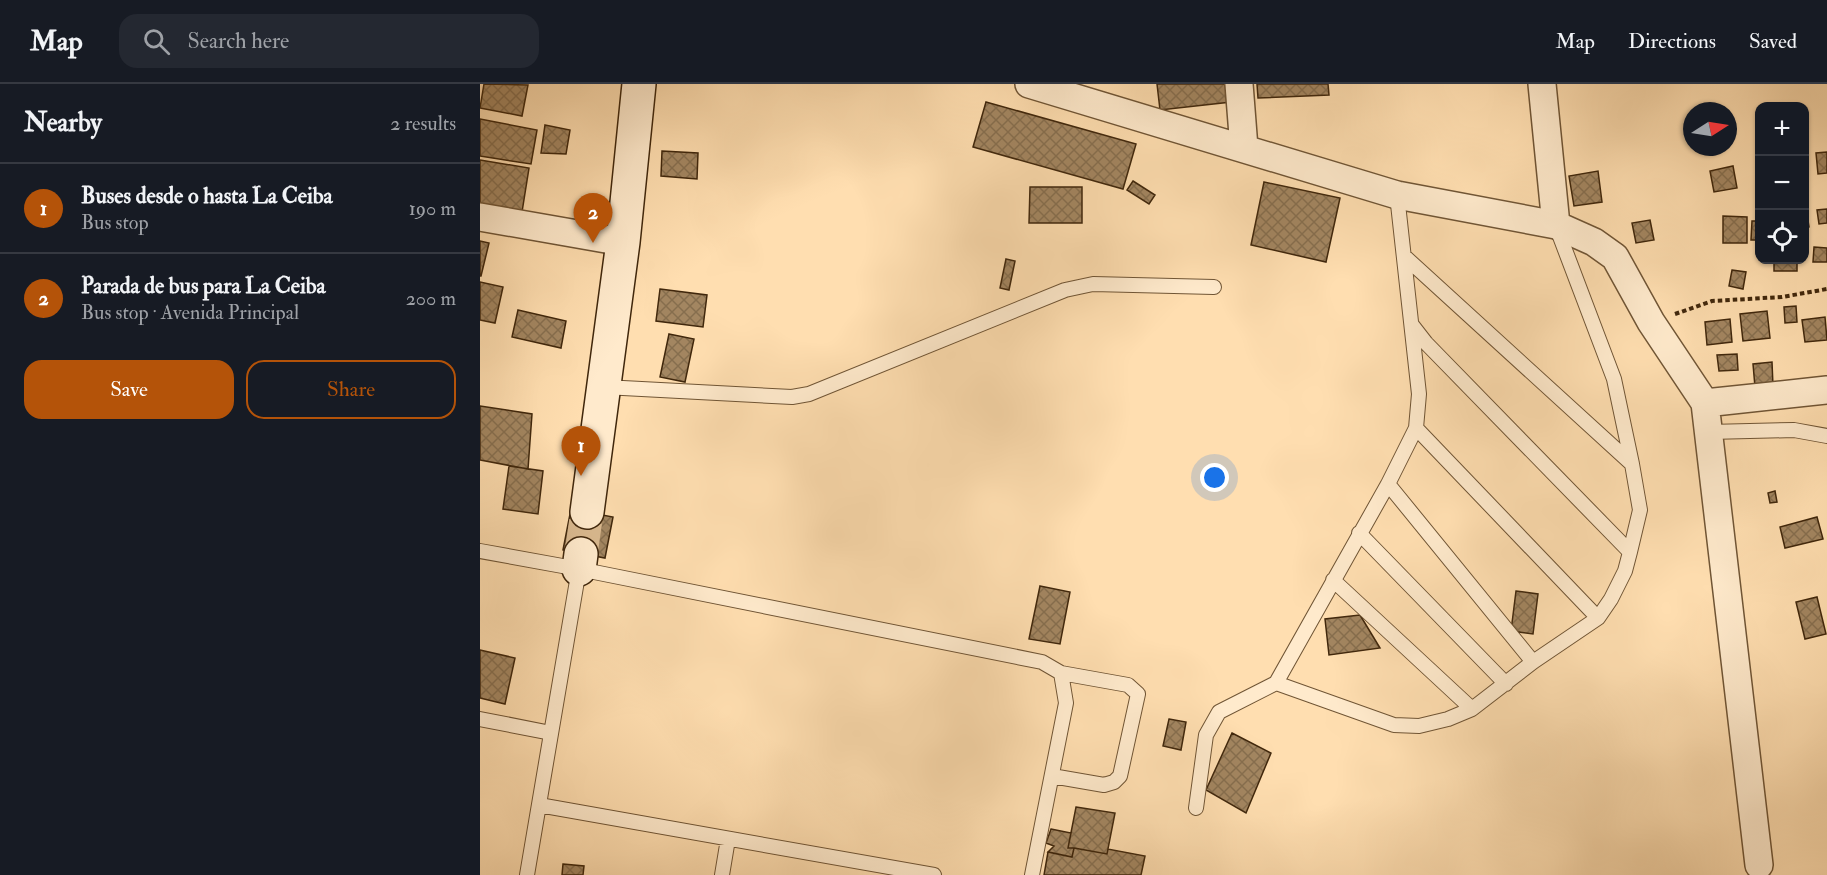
<!DOCTYPE html>
<meta charset="utf-8">
<style>
body{margin:0;font-family:"IM FELL Double Pica",serif;background:#242831;color:#f1f3f6}
.controls{position:absolute;right:18px;top:18px;display:grid;overflow:hidden;border-radius:12px;box-shadow:0 2px 4px #0004}
.controls button{width:54px;height:54px;display:grid;place-items:center;padding:0;border:0;border-bottom:2px solid #363941;background:#171b24;color:#f1f3f6;font:30px sans-serif}
.compass{position:absolute;left:1203px;top:18px;width:54px;height:54px;border-radius:50%;background:#171b24;box-shadow:0 2px 4px #0004;rotate:78deg}
.you{position:absolute;left:735px;top:394px;width:21px;height:21px;margin:-15px;border:4px solid #fff;border-radius:50%;background:#1a73e8;box-shadow:0 0 0 9px #1a73e833}
.badge{display:grid;place-items:center;width:39px;height:39px;border-radius:50%;background:#b45309;color:#fff;font-size:20px;font-weight:700}
.pin{position:absolute;translate:-50% -50px;filter:drop-shadow(0 2px 3px #0008)}
.pin::after{content:'';position:absolute;top:32px;width:21px;height:18px;background:inherit;clip-path:polygon(0 0,100% 0,50% 100%)}
.list{margin:0;padding:0;list-style:none}
h2{display:flex;justify-content:space-between;align-items:center;height:78px;margin:0;padding:0 24px;font-size:26px}
h2 small{font-size:20px;font-weight:400;color:#9ea1a6}
.list li{display:grid;grid-template-columns:39px 1fr auto;gap:18px;align-items:center;box-sizing:border-box;height:90px;padding:0 24px;border-top:2px solid #363941}
.list b{display:block;font-size:22px;white-space:nowrap}
.list p{margin:0;font-size:20px;white-space:nowrap;color:#9ea1a6}
.list em{font-size:20px;font-style:normal;color:#9ea1a6}
.actions{display:flex;gap:12px;padding:18px 24px}
.actions a{flex:1;padding:14px 0;border:2px solid #b45309;border-radius:18px;text-align:center;font-size:21px;color:#b45309}
.actions .main{background:#b45309;color:#fff}
.icon{flex:none;width:33px;height:33px;fill:none;stroke:currentColor;stroke-width:2;stroke-linecap:round;stroke-linejoin:round}
.map{position:relative;flex:none;width:1347px;height:791px;overflow:hidden}
header{display:flex;align-items:center;gap:36px;box-sizing:border-box;height:84px;padding:0 30px;background:#171b24;border-bottom:2px solid #363941}
header strong{font-size:28px}
nav{display:flex;gap:33px;margin-inline-start:auto;font-size:21px}
.search{width:420px;height:54px;background:#242831;display:flex;align-items:center;gap:15px;box-sizing:border-box;padding:0 21px;border-radius:18px;color:#9ea1a6;font-size:22px}
main{display:flex}
aside{flex:1;background:#171b24}
.map>svg:first-child{display:block}
</style>
<header>
<strong>Map</strong>
<div class="search"><svg class="icon" aria-label="search" viewBox="0 0 24 24"><circle cx="10" cy="10" r="6"/><path d="M15 15l6 6"/></svg>Search here</div>
<nav><a>Map</a><a>Directions</a><a>Saved</a></nav>
</header>
<main>
<aside>
<h2>Nearby<small>2 results</small></h2>
<ul class="list">
<li><span class="badge">1</span><div><b>Buses desde o hasta La Ceiba</b><p>Bus stop</p></div><em>190 m</em></li>
<li><span class="badge">2</span><div><b>Parada de bus para La Ceiba</b><p>Bus stop · Avenida Principal</p></div><em>200 m</em></li>
</ul>
<div class="actions"><a class="main">Save</a><a>Share</a></div>
</aside>
<div class="map">
<svg width="1347" height="791" viewBox="0 0 1347 791">
<defs>
<pattern id="building-cross-hatch" width="8" height="8" patternUnits="userSpaceOnUse" patternTransform="scale(1.5)"><rect width="8" height="8" fill="#a38661"/><path d="M0 0l8 8M0 8l8-8" fill="none" stroke="#866e4e"/></pattern>
</defs>
<rect width="100%" height="100%" fill="#ffdeb0"/>
<filter id="stains"><feTurbulence type="fractalNoise" baseFrequency=".00333" numOctaves="4"/><feColorMatrix values="0 0 0 0 .2 0 0 0 0 .09 0 0 0 0 .02 0 0 0 .5 -.17"/></filter>
<radialGradient id="worn" r=".72"><stop offset=".6" stop-color="#630" stop-opacity="0"/><stop offset="1" stop-color="#630" stop-opacity=".3"/></radialGradient>
<path fill="url(#building-cross-hatch)" stroke="#40270c" stroke-width="1.5" d="M 4,0 L 48,1 L 42,32 L 0,24 Z
M 677,0 L 749,0 L 751,18 L 680,26 Z
M 777,0 L 848,0 L 849,11 L 778,14 Z
M 506,18 L 656,60 L 643,105 L 493,63 Z
M 0,35 L 57,46 L 51,80 L 0,72 Z
M 65,41 L 90,46 L 86,70 L 61,69 Z
M 182,67 L 218,69 L 217,95 L 181,92 Z
M 1347,68 L 1347,89 L 1338,90 L 1336,69 Z
M 0,76 L 49,84 L 42,128 L 0,121 Z
M 1253,82 L 1257,104 L 1234,108 L 1230,87 Z
M 1118,87 L 1122,118 L 1094,122 L 1089,92 Z
M 653,97 L 675,111 L 669,120 L 647,106 Z
M 784,98 L 860,114 L 846,178 L 771,161 Z
M 550,103 L 602,103 L 602,139 L 549,139 Z
M 1347,125 L 1347,139 L 1339,140 L 1337,126 Z
M 1327,130 L 1329,143 L 1324,144 L 1324,131 Z
M 1243,132 L 1267,133 L 1267,159 L 1243,159 Z
M 1170,136 L 1174,156 L 1156,159 L 1152,139 Z
M 1272,137 L 1280,137 L 1280,156 L 1271,156 Z
M 0,157 L 9,159 L 1,192 L 0,192 Z
M 1334,163 L 1347,164 L 1347,178 L 1333,178 Z
M 526,175 L 535,177 L 529,206 L 520,204 Z
M 1294,176 L 1317,176 L 1317,187 L 1294,187 Z
M 1252,186 L 1266,188 L 1263,205 L 1249,202 Z
M 0,198 L 23,203 L 15,239 L 0,236 Z
M 180,205 L 227,211 L 223,243 L 176,237 Z
M 1316,222 L 1317,238 L 1305,239 L 1304,223 Z
M 38,226 L 86,237 L 81,264 L 32,253 Z
M 1287,227 L 1290,254 L 1263,257 L 1260,230 Z
M 1345,233 L 1347,256 L 1325,258 L 1322,236 Z
M 1250,235 L 1252,258 L 1227,261 L 1225,238 Z
M 189,250 L 214,255 L 205,298 L 180,293 Z
M 1257,270 L 1258,286 L 1239,287 L 1237,271 Z
M 1292,278 L 1293,302 L 1275,303 L 1273,280 Z
M 0,322 L 52,330 L 48,385 L 0,376 Z
M 29,382 L 63,387 L 58,430 L 23,425 Z
M 1295,407 L 1297,418 L 1290,419 L 1288,409 Z
M 91,425 L 133,433 L 125,474 L 83,466 Z
M 1337,433 L 1343,455 L 1305,464 L 1300,443 Z
M 560,502 L 590,508 L 580,560 L 549,555 Z
M 1036,507 L 1058,510 L 1053,550 L 1031,547 Z
M 1337,513 L 1346,550 L 1325,555 L 1316,518 Z
M 880,531 L 900,564 L 849,571 L 845,535 Z
M 0,566 L 35,574 L 25,620 L 0,614 Z
M 689,635 L 706,638 L 701,666 L 683,662 Z
M 752,649 L 791,669 L 766,729 L 726,706 Z
M 596,723 L 635,729 L 627,770 L 594,764 L 588,764 Z
M 571,745 L 591,749 L 588,764 L 594,764 L 592,773 L 568,768 L 574,762 L 566,759 Z
M 594,764 L 627,770 L 628,765 L 665,772 L 661,791 L 564,791 L 568,768 L 592,773 Z
M 83,780 L 104,782 L 103,791 L 82,791 Z"/>
<g fill="none" stroke-linecap="round" stroke-linejoin="round">
<path stroke="#d9b98f" stroke-width="33" stroke-dasharray="33 16" stroke-linecap="butt" d="M 101,470 L 107,428"/>
<g stroke="#705535" stroke-width="16">
<path id="lane" d="M 1076,142 L 1134,295 L 1152,380 L 1160,426 L 1150,468
M 924,172 L 1152,380
M 124,303 L 312,313 L 329,310 L 585,206 L 613,200 L 734,203
M 936,344 L 1118,534
M 1229,348 L 1314,346 L 1347,352
M 908,400 L 1053,578
M 879,449 L 1026,600
M 0,467 L 99,485 L 562,578 L 581,589 L 586,619 L 552,791
M 853,496 L 992,625
M 796,599 L 908,400 L 936,344 L 939,310 L 917,111
M 0,635 L 71,649
M 572,692 L 624,701 L 634,698 L 640,692 L 658,610 L 648,601 L 581,589
M 59,721 L 454,791
M 716,724 L 726,651 L 739,628 L 796,599 L 914,641 L 939,642 L 968,635 L 992,625 L 1053,578 L 1118,534 L 1131,515 L 1145,487 L 1150,468 L 946,259 L 932,241
M 47,791 L 99,485
M 242,791 L 248,755"/>
</g>
<g stroke="#705535" stroke-width="30">
<path id="street" d="M 549,0 L 917,111 L 1076,141 L 1114,158 L 1135,173 L 1171,238 L 1225,319 L 1279,781
M 759,0 L 764,64
M 1062,0 L 1076,141
M 0,133 L 143,158
M 1225,319 L 1347,306"/>
</g>
<g stroke="#40270c" stroke-width="36">
<path id="secondary" d="M 107,428 L 143,158 L 159,0
M 99,485 L 101,470"/>
</g>
<path stroke="#40270c" stroke-width="4" stroke-dasharray="4.5 3" stroke-linecap="butt" d="M 1195,230 L 1232,217 L 1302,213 L 1347,205"/>
<use href="#lane" stroke="#ffeacc" stroke-width="14"/>
<use href="#street" stroke="#ffeacc" stroke-width="27"/>
<use href="#secondary" stroke="#ffeacc" stroke-width="33"/>
</g>
<rect width="100%" height="100%" filter="url(#stains)"/>
<rect width="100%" height="100%" fill="url(#worn)"/>
</svg>
<div class="controls">
<button>+</button>
<button>−</button>
<button><svg class="icon" aria-label="locate" viewBox="0 0 24 24"><circle cx="12" cy="12" r="6"/><path d="M12 2v4M12 18v4M2 12h4M18 12h4"/></svg></button>
</div>
<svg class="compass" viewBox="-18 -18 36 36"><path d="M0-13l5 13h-10z" fill="#e53935"/><path d="M0 13l5-13h-10z" fill="#9ea1a6"/></svg>
<div class="you"></div>
<div class="pin badge" style="left:101px;top:392px">1</div>
<div class="pin badge" style="left:113px;top:159px">2</div>
</div>
</main>
